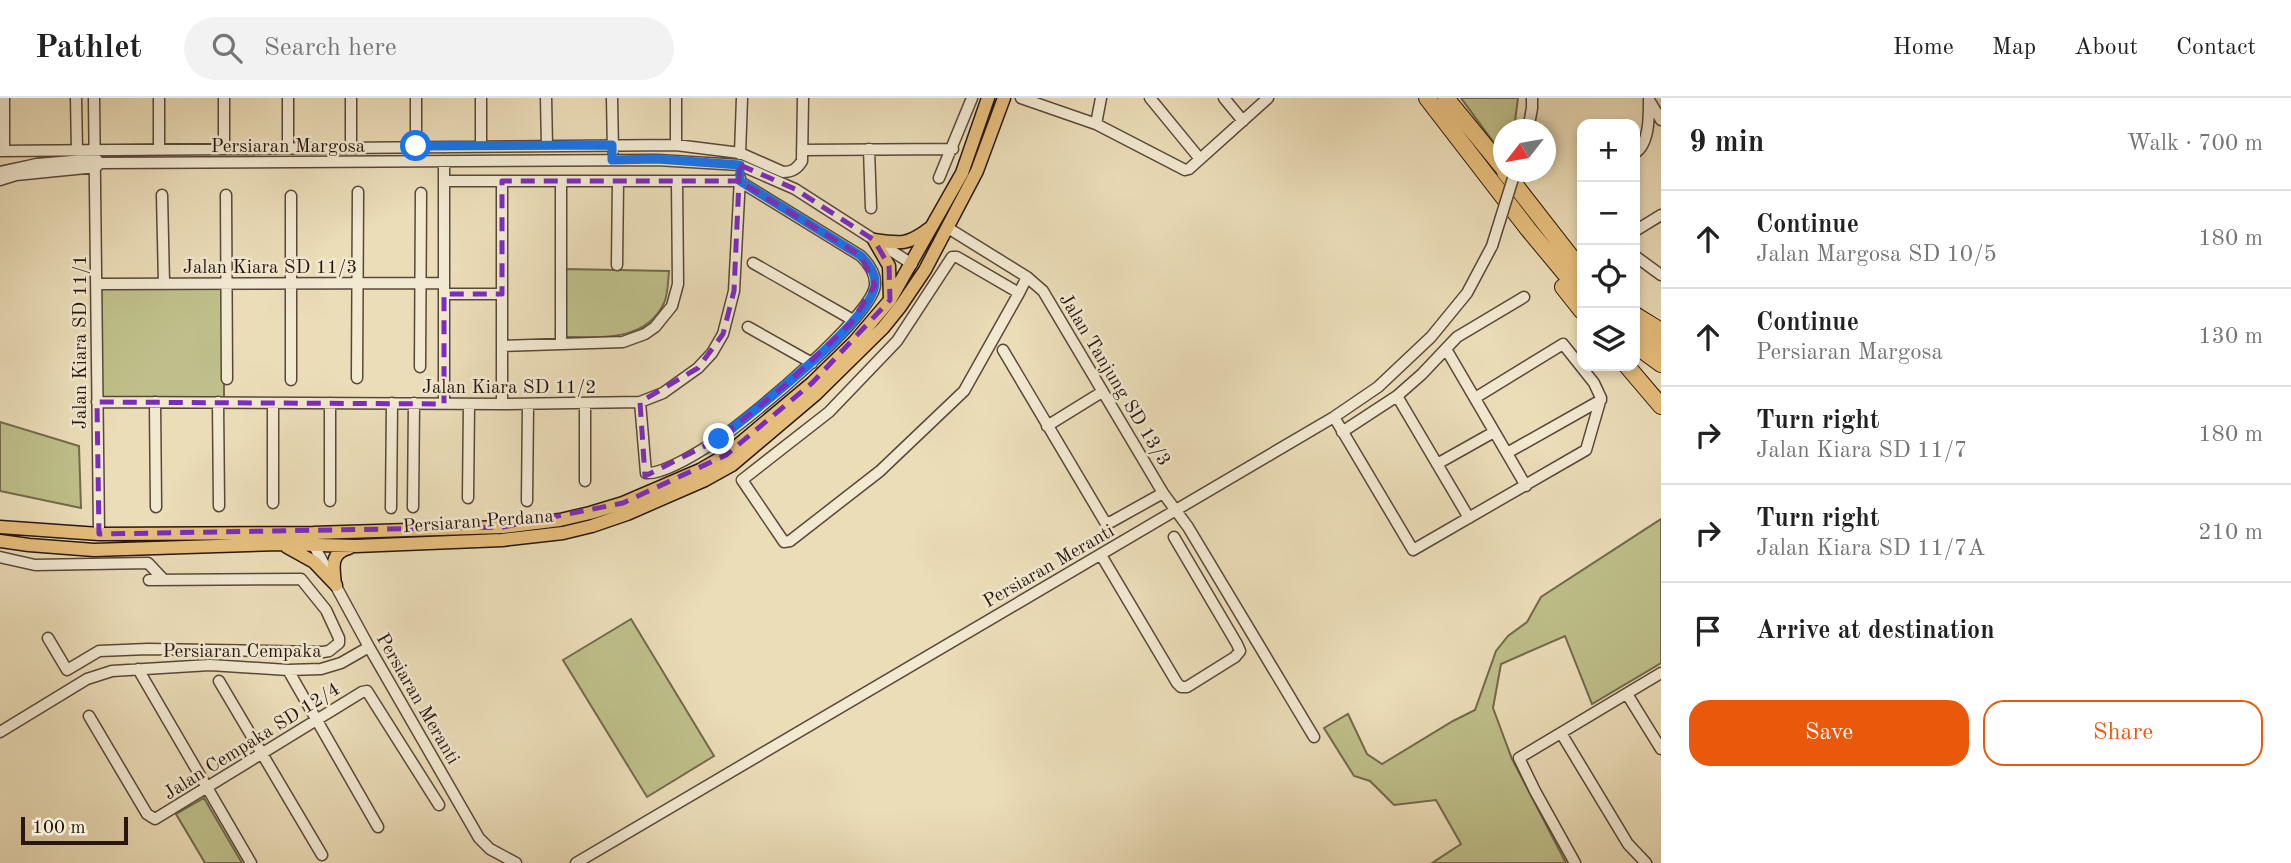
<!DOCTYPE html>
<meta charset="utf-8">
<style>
body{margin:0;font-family:"Old Standard TT",serif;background:#f2f2f2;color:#222}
.controls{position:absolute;right:21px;top:21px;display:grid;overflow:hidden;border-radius:14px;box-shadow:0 4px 10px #0003}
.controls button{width:63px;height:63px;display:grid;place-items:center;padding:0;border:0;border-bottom:2px solid #e0e0e0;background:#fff;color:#222;font:35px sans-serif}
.compass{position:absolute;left:1493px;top:21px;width:63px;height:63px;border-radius:50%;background:#fff;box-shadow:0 4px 10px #0003;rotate:239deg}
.scale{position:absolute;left:21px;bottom:18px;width:107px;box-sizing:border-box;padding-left:7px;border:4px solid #28160f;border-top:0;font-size:19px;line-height:24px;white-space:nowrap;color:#28160f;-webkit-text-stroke:5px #f2e9d1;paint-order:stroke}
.stop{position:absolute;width:21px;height:21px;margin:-16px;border:5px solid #1a73e8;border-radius:50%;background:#fff}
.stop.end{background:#1a73e8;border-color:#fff;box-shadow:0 2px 7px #0008}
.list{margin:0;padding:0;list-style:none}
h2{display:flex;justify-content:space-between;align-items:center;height:91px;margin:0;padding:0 28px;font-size:30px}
h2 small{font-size:23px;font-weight:400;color:#767676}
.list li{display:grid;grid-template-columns:46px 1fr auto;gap:21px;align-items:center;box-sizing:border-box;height:98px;padding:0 28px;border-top:2px solid #e0e0e0}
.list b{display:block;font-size:26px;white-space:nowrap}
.list p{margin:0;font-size:23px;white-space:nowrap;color:#767676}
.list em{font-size:23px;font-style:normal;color:#767676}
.actions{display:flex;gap:14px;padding:21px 28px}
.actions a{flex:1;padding:16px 0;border:2px solid #ea580c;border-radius:21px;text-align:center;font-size:24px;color:#ea580c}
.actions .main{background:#ea580c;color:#fff}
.icon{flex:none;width:38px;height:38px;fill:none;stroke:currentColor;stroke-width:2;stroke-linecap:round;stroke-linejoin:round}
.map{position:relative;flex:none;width:1661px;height:765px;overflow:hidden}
header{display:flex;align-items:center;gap:42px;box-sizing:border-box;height:98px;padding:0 35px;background:#fff;border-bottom:2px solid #e0e0e0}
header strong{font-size:33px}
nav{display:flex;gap:38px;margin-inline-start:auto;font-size:24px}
.search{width:490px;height:63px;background:#f2f2f2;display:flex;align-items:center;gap:18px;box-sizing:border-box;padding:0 24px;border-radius:38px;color:#767676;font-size:26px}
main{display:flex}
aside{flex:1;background:#fff}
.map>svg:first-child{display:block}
</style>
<header>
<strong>Pathlet</strong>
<div class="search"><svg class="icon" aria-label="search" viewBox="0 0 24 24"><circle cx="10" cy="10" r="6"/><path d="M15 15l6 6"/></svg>Search here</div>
<nav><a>Home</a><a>Map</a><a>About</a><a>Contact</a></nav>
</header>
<main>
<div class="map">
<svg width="1661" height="765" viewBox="0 0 1661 765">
<rect width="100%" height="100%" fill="#ebddb8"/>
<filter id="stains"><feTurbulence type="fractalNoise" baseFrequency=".00286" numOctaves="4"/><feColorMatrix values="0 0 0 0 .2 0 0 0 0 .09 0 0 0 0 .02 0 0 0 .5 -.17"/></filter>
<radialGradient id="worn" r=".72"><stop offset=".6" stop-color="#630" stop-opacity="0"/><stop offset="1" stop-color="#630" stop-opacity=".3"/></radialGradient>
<path fill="#bebf8a" stroke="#736a4c" stroke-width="2" d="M 1461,0 L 1518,0 L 1514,31 L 1504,32 L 1503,57 Z
M 566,171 L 669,173 C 668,183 668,197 664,205 C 646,244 601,239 566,239 Z
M 99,188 L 224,188 L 224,302 L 100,302 Z
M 0,324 L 79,348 L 81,410 L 0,393 Z
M 1661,421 L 1661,565 L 1592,606 L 1565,538 L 1501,566 L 1493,610 L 1512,661 L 1566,765 L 1432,765 L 1461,746 L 1436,702 L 1394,707 L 1370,683 L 1354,678 L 1324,630 L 1348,616 L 1367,656 L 1382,666 L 1453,623 L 1475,612 L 1496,553 L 1508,538 L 1527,524 L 1541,499 Z
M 631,521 L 714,658 L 647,699 L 563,562 Z
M 204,700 L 242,765 L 205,765 L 176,716 Z"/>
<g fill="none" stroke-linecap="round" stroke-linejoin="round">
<g stroke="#594839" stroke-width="13">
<path id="minor" d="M 76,0 L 77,52
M 94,0 L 99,436
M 159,0 L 159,51
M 224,0 L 224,50
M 288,0 L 288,49
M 351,0 L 351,49
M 546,0 L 547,48
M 612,0 L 613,53
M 676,0 L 676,47
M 1021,0 L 1096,26 L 1185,72 L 1189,71 L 1268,0
M 1150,0 L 1200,61
M 1224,0 L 1243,23
M 1649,2 L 1661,22
M 1096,26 L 1101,0
M 1528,32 L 1532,10 L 1532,0
M 416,48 L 416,0
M 481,48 L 481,0
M 869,51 L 871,110
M 802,52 L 953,51
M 0,53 L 676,47 L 740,55 L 783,74 C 792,74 797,71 802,63 L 803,0
M 4,53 L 4,0
M 1635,55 C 1650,46 1649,16 1649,0
M 740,56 L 742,0
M 444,63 L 444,306
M 0,74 L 37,66 L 96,61 L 100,65
M 939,80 L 972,0
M 0,82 L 16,77 L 96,69 L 100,65 L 657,62 L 740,67 L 795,91 L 912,166
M 444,83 L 739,83 L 861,158 C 868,165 876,176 875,187 C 873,218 748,322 719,341 C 704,351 663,377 646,375 L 640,304
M 502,83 L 502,306
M 561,83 L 561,244
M 162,97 L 164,186
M 226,97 L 227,281
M 291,98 L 291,282
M 948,130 L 1027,179 L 1043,193 L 1163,395 L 1188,429 L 1314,639
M 1635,133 L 1661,117
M 1635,158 L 1661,177
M 753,165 L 853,222
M 617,167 L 618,83
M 97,186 L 444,185
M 1019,195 L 957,159 L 952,159 L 897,243 L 829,314 L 742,382 L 784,444 L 790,443 L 880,373 L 964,293 L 1019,195 L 1027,179
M 444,196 L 502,196
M 748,229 L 812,265
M 502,248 L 623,244 L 645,236 L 655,229 L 672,208 L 678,186 L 677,83
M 1446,251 L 1526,388
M 1003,252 L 1105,424 L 1111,424 L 1163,395
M 420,269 L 421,95
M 357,280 L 358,94
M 1397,298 L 1469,420
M 97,304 L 502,306 L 640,304 L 663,295 L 698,270 L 712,255 L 723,236 L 734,193 L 740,80
M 155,304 L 156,409
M 218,304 L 219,408
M 585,305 L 585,383
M 1334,319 L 1413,452 L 1586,352 L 1601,300 L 1594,285 L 1563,246 L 1475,300
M 1047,328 L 1102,294
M 1342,334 L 1397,298 L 1422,276 L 1457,239 L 1524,199
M 1507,355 L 1601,302
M 1437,366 L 1494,334
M 468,400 L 469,306
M 330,403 L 330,305
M 527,403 L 528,306
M 273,405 L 273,305
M 413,409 L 414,305
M 391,410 L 392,305
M 313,442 L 313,446 L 369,549 L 479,740 L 490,751 L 516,765
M 1101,457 L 1177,585 L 1181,589 L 1187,589 L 1235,559 L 1240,553 L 1237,546 L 1174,439
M 0,459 L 35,467 L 148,465 L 163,481
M 48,540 L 67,572 L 99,553 L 148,551 L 323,554 L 329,553 L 339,545 L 339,540 L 326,512 L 301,481 L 149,482
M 138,571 L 251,765
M 288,572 L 378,729
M 219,583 L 322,757
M 1627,596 L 1661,651
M 89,618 L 147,716 L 155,721 L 362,594 L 367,593 L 439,707
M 0,634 L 87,581 L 112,573 L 210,567 L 288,572 L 321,571 L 341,565 L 369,549
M 1561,635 L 1628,746 L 1646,765
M 576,765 L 1334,319 L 1378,289 L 1431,239 L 1467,195 L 1492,148
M 1575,765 L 1535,693 L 1519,660 L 1661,575"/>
</g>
<g stroke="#28160f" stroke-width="15">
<path id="major" d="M 874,142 L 889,168 L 890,202
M 874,142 C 901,146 908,147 930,130
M 0,429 L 99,436 L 313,435 L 503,429 L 560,422 L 590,415 L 623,405 L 700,372 L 726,357 L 812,285 L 855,243 L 890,202 L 962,75 L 988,0
M 0,443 L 29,447 L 94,452 L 280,446 L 356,448 L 502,442 L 563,435 L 592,428 L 627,416 L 705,382 L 732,367 L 816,296 L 883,230 L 900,209 L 925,172 L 977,73 L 1004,0
M 287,449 L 314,464 L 336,487
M 335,486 C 333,469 330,455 349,450"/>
</g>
<g stroke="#28160f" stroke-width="18">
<path id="highway" d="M 1427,0 L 1528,131 L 1582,196
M 1446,0 L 1504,71
M 1505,74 L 1582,173
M 1563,189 L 1582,213
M 1635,217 L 1661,233
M 1635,231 L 1661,249
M 1635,247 L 1661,266
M 1627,268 L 1661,308"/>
</g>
<use href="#minor" stroke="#f2e9d1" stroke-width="10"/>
<use href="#major" stroke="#e6be7c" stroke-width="12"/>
<use href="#highway" stroke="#e6be7c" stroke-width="16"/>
<g stroke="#594839" stroke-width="13" stroke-linecap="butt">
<path id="minor-bridge" d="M 1492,148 L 1515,74"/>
</g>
<use href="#minor-bridge" stroke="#f2e9d1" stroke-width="10"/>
</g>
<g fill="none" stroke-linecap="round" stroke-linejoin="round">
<path stroke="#1a73e8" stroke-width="9" d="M 416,48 L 612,47 L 612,62 L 657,61 L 740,67 L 740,83 L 861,158 C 868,165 876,176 875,186 C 873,222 750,316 719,341"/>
</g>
<path fill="none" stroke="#7b2cbf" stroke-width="5" stroke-dasharray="14 9" stroke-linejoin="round" d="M 740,67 L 795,91 L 874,142 L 889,168 L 890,202 L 812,285 L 726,357 L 623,405 L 503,429 L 99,436 L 97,304 L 444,306 L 444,196 L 502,196 L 502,83 L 739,83 L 734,193 L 723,236 L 698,270 L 640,304 L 645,378 L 719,341 L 788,285 L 851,225 L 875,187 L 861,158 L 739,83 Z"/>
<g text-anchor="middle" stroke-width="5" stroke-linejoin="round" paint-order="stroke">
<g font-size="19" fill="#28160f" stroke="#f2e9d1">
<text x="288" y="54">Persiaran Margosa</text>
<text x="270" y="175">Jalan Kiara SD 11/3</text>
<text transform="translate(79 244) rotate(-90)" y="7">Jalan Kiara SD 11/1</text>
<text transform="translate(1116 281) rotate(59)" y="7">Jalan Tanjung SD 13/3</text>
<text x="509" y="295">Jalan Kiara SD 11/2</text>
<text transform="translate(478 422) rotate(-4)" y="7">Persiaran Perdana</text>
<text transform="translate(1048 467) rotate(-30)" y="7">Persiaran Meranti</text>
<text x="242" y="559">Persiaran Cempaka</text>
<text transform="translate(419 600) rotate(60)" y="7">Persiaran Meranti</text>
<text transform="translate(251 642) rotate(-32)" y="7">Jalan Cempaka SD 12/4</text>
</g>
</g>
<rect width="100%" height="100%" filter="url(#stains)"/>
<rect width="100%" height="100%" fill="url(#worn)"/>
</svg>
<div class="controls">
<button>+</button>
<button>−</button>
<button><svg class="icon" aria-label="locate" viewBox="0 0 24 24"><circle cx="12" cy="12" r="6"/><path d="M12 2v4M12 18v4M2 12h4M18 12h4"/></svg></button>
<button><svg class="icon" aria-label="layers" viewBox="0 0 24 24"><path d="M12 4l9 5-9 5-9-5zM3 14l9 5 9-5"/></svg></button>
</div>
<svg class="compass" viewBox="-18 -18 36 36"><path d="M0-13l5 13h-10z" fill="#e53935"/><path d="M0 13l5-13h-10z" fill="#767676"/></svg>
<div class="scale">100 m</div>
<div class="stop" style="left:416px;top:48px"></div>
<div class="stop end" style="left:719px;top:341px"></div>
</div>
<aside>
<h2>9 min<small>Walk · 700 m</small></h2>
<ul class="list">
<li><svg class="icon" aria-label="ahead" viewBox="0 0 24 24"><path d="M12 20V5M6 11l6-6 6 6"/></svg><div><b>Continue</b><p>Jalan Margosa SD 10/5</p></div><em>180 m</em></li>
<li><svg class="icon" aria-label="ahead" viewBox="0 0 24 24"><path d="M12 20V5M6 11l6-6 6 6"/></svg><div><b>Continue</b><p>Persiaran Margosa</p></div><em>130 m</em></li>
<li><svg class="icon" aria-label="right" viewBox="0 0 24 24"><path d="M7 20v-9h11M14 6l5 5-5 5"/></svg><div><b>Turn right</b><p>Jalan Kiara SD 11/7</p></div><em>180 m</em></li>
<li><svg class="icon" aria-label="right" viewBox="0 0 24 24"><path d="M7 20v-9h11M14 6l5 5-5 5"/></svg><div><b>Turn right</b><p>Jalan Kiara SD 11/7A</p></div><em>210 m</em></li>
<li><svg class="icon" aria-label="arrive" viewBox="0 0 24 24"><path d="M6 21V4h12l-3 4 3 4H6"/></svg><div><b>Arrive at destination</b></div></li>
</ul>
<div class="actions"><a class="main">Save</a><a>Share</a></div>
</aside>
</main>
